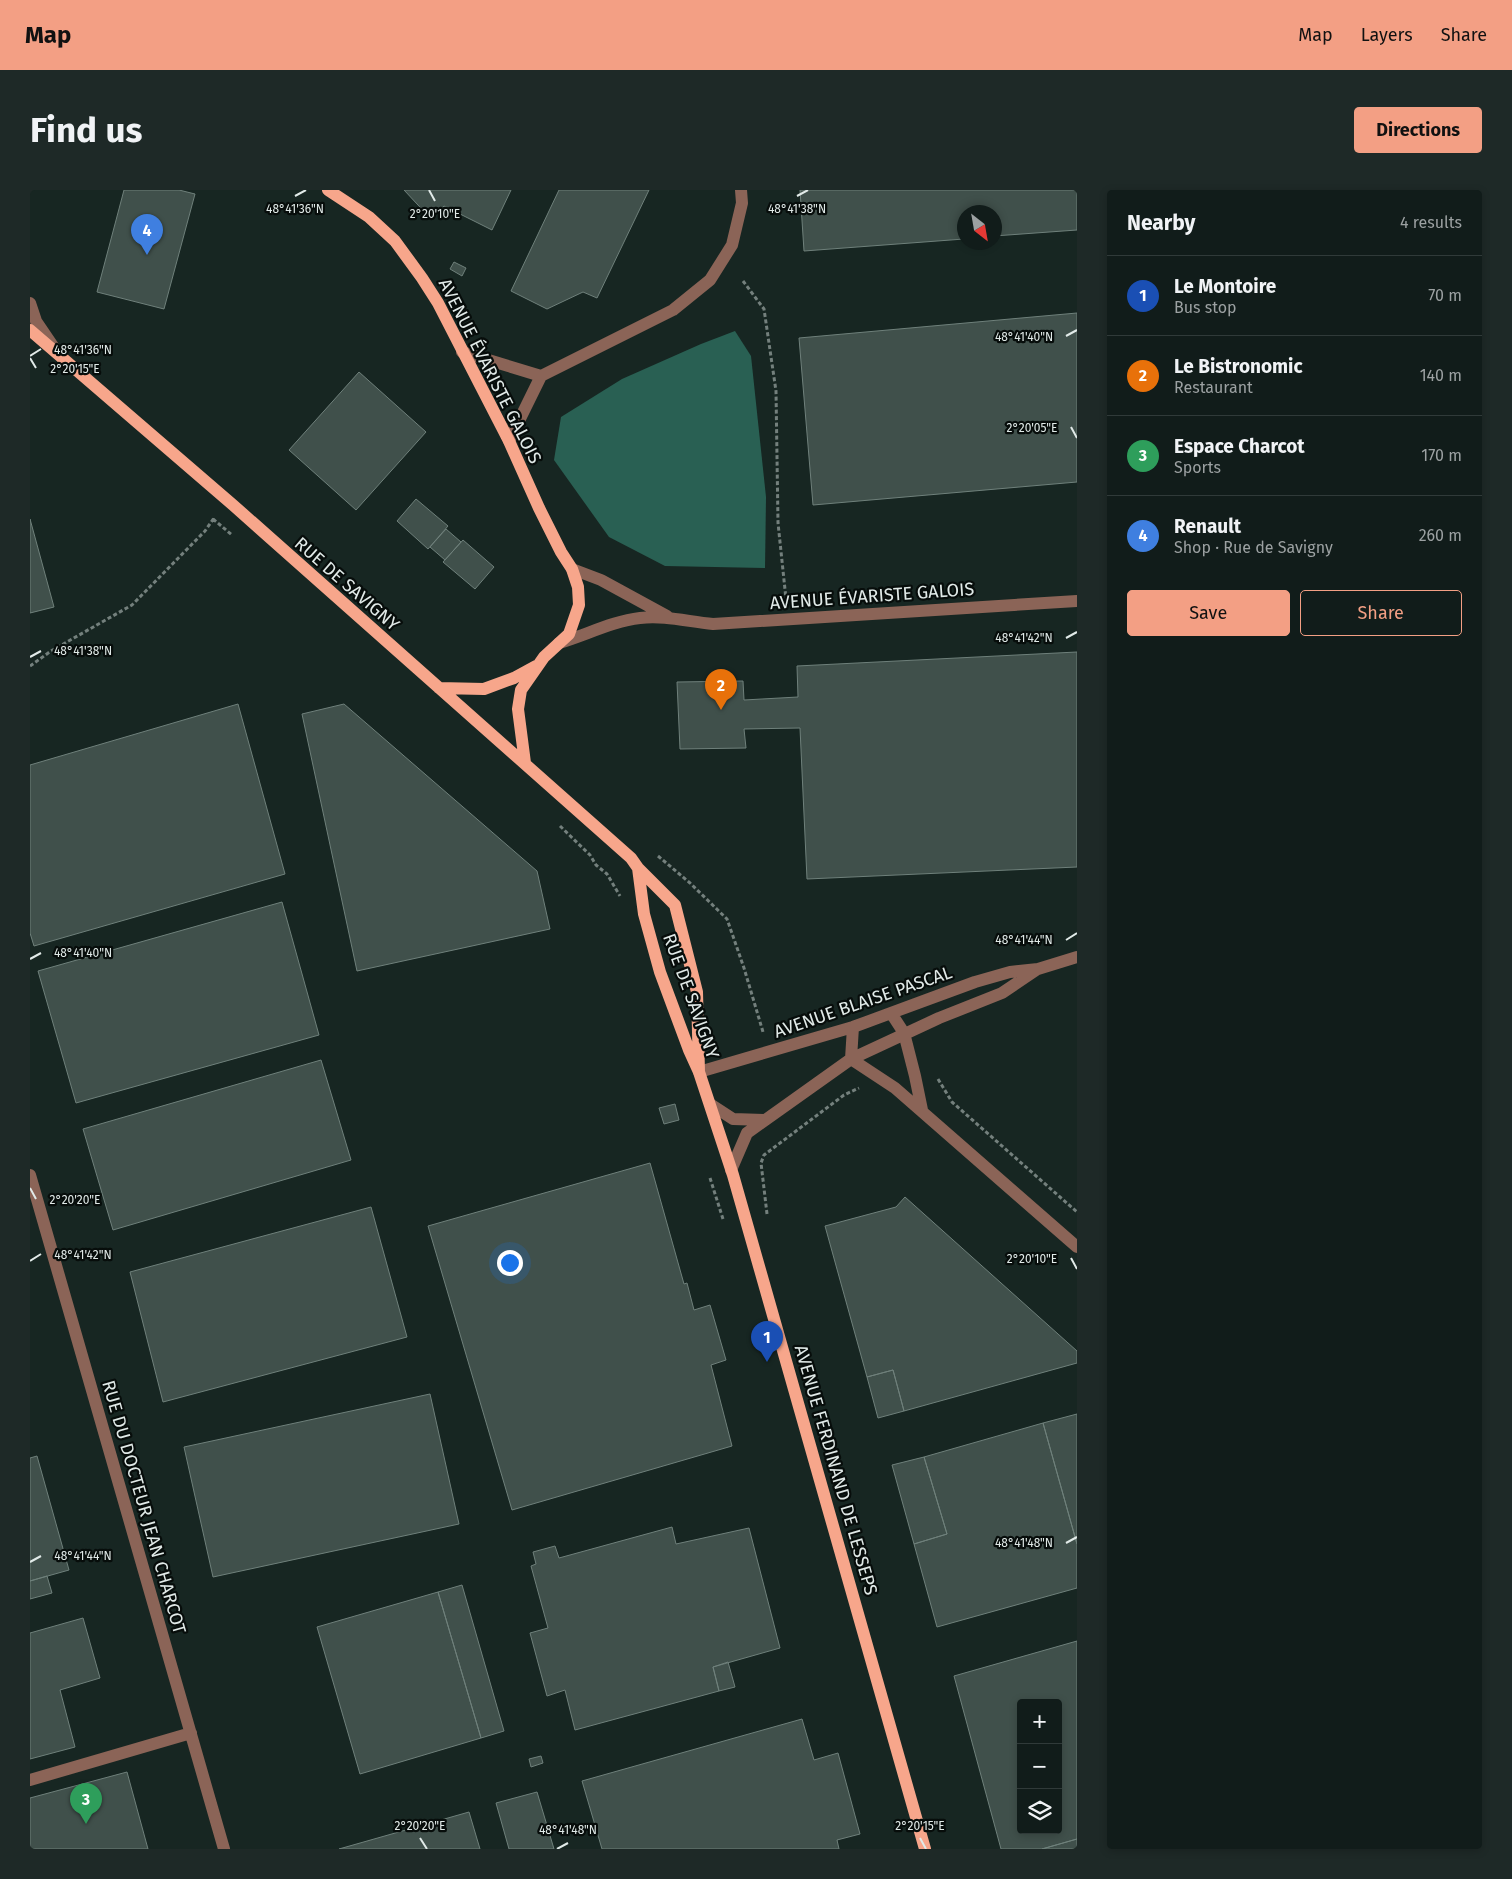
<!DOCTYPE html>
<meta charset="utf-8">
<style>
body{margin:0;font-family:"Fira Sans",sans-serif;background:#1e2927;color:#f1f3f6}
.controls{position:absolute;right:15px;bottom:15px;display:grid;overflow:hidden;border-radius:5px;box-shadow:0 2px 8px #0003}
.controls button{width:45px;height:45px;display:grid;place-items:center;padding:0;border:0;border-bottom:1px solid #303a39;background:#111c1a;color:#f1f3f6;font:25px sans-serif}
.compass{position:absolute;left:927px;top:15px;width:45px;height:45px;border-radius:50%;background:#111c1a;box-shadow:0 2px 8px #0003;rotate:149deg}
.you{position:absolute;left:479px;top:1072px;width:18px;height:18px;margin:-12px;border:4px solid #fff;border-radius:50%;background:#1a73e8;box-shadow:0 0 0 8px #1a73e833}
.badge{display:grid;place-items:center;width:32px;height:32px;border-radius:50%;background:#f39f84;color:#fff;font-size:16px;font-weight:700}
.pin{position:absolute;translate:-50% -41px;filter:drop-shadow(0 1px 2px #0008)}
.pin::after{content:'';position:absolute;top:26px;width:18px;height:15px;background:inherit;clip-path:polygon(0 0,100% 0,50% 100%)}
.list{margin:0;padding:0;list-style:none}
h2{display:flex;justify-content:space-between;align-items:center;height:65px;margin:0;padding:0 20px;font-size:21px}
h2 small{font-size:16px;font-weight:400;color:#9ca1a2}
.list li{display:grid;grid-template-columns:32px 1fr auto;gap:15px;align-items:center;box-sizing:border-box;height:80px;padding:0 20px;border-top:1px solid #303a39}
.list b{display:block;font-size:19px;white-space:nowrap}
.list p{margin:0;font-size:16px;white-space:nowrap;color:#9ca1a2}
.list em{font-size:16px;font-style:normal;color:#9ca1a2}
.actions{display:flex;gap:10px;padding:15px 20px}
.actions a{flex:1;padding:11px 0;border:1px solid #f39f84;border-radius:5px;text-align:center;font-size:18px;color:#f39f84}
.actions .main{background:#f39f84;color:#111}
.icon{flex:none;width:28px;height:28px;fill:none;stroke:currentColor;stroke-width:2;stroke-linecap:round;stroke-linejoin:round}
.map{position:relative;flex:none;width:1047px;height:1659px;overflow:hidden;border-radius:5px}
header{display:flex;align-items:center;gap:30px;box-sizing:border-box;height:70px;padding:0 25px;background:#f39f84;color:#111}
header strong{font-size:24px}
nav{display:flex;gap:28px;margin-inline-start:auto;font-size:18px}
.intro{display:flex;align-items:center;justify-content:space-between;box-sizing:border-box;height:120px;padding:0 30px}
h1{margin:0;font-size:35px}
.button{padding:12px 22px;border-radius:5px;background:#f39f84;color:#111;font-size:18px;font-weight:700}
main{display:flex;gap:30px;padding:0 30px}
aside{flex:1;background:#111c1a;border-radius:5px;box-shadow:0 2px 8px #0003}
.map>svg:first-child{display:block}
</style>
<header>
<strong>Map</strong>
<nav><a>Map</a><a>Layers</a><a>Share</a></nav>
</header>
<div class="intro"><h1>Find us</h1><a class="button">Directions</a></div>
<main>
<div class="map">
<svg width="1047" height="1659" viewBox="0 0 1047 1659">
<rect width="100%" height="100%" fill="#172622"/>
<path fill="#296053" d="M 705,141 L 721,166 L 736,307 L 735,378 L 635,376 L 579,347 L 524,270 L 531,227 L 592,189 L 671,154 Z"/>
<path fill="#40504b" stroke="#6f807b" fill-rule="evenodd" d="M 94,0 L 149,0 L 165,4 L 134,119 L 67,102 Z
M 374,0 L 481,0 L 462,40 L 414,16 L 401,29 Z
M 529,0 L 619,0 L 567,108 L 553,102 L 517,119 L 481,101 Z
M 770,0 L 1047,0 L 1047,40 L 964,46 L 964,22 L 934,22 L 934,49 L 774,61 Z
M 424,72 L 436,78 L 432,86 L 420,79 Z
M 1047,123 L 1047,292 L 783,315 L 769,148 Z
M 329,182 L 396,242 L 326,320 L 259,260 Z
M 386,309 L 418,336 L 398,359 L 367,331 Z
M 0,329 L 24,417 L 0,423 Z
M 416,339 L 431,352 L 415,370 L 400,357 Z
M 433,350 L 464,377 L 445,399 L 413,372 Z
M 1047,462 L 1047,677 L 777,689 L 770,538 L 714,539 L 716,558 L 650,559 L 647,492 L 713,491 L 714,510 L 768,507 L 767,476 Z
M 208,514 L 255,684 L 4,756 L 0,743 L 0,575 Z
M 314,514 L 507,681 L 520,739 L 327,781 L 272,524 Z
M 252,712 L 289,845 L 46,913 L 8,781 Z
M 291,870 L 321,970 L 83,1040 L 53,939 Z
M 645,914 L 649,930 L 634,934 L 629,918 Z
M 620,973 L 654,1094 L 657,1093 L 664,1120 L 680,1115 L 696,1170 L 681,1175 L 702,1256 L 482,1320 L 398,1036 Z
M 875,1007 L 1047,1161 L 1047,1173 L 874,1221 L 863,1180 L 837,1187 L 795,1036 L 866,1017 Z
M 341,1017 L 377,1147 L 133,1212 L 100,1082 Z
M 863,1180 L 874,1221 L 848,1228 L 837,1187 Z
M 400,1204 L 429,1334 L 183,1387 L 154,1257 Z
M 1047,1224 L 1047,1354 L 1013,1233 Z
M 1013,1233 L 1047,1354 L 1047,1398 L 907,1437 L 884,1354 L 917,1344 L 894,1267 Z
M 7,1266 L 39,1380 L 0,1391 L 0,1268 Z
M 894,1267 L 917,1344 L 884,1354 L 862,1275 Z
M 642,1337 L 646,1354 L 719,1338 L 750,1458 L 683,1477 L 689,1501 L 545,1540 L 535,1500 L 517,1506 L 500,1443 L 518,1438 L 501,1376 L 506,1374 L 503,1362 L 525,1356 L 529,1368 Z
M 17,1386 L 22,1403 L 0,1409 L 0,1391 Z
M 432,1395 L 474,1541 L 451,1548 L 408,1402 Z
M 408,1402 L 451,1548 L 330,1584 L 287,1437 Z
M 53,1428 L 70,1488 L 30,1500 L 45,1557 L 0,1569 L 0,1443 Z
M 1047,1451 L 1047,1649 L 1012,1659 L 971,1659 L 924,1486 ZM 991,1513 L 1028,1513 L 1028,1640 L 991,1640 Z
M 698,1472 L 705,1497 L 689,1501 L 683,1477 Z
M 772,1529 L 784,1570 L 808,1563 L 830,1644 L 807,1650 L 809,1659 L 572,1659 L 552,1591 Z
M 511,1566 L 513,1573 L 501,1577 L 499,1569 Z
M 97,1582 L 118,1659 L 0,1659 L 0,1608 Z
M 507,1602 L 524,1659 L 479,1659 L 466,1613 Z
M 439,1622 L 450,1659 L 309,1659 Z
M 1047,1649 L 1047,1659 L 1012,1659 Z"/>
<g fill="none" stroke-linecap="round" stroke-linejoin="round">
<path stroke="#74807d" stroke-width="3" stroke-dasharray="4 2.5" stroke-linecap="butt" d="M 713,91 L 734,119 L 746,201 L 748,333 L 756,409
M 183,329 L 202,345
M 0,476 L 21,461 L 102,415 L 175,341 L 184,328
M 530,636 L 560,665 L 566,675 L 577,684 L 590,706
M 628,666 L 660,693 L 697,729 L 714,778 L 733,842
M 908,889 L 922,912 L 1047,1022
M 680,988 L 693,1029
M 737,1024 L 731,973 L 734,965 L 814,905 L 829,898"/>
<path stroke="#8b6457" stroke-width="12" d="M 0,113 L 6,131 L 25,159
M 432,162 L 511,186
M 479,251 L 511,186 L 643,120 L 680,90 L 702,55 L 712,13 L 711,0
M 542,379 L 571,390 L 637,426
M 529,453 C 556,445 583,431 610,428 C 635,425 659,432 683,434 L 1047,411
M 861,823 L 874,843 L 885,886 L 892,920
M 823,837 L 821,869 L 865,898 L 1047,1057
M 669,882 L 823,837 L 945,792 L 980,782 L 1008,779 L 1047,767
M 680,914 L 703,929 L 735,930
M 701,980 L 717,943 L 821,869 L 909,828 L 972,803 L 1006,780
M 0,985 L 194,1659
M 0,1590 L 161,1543"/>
<path stroke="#f7a68b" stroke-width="12" d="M 298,0 L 339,27 L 365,51 L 392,88 L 408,113 L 479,251 L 509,318 L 531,362 L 542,379 L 548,397 L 549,415 L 539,444 L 514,467 L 491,500 L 488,519 L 495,573
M 0,140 L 203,315 L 601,668 L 608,678 L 645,715 L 667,802 L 669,882
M 409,498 L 454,499 L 484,488 L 506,476
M 608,678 L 614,724 L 630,782 L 659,860 L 669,882 L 703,985 L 895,1659"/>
</g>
<path fill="none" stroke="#e1eae8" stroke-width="2" d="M 399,0 L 405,11M 265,6 L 276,0M 767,6 L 778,0M 1036,146 L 1047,140M 0,166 L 11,159M 0,168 L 6,178M 1041,237 L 1047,248M 1036,448 L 1047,442M 0,467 L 11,461M 1036,750 L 1047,743M 0,769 L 11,763M 0,998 L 6,1009M 1041,1068 L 1047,1079M 0,1071 L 11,1064M 1036,1353 L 1047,1347M 0,1372 L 11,1366M 390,1648 L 397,1659M 890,1648 L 896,1659M 527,1659 L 538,1653"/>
<g text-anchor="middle" stroke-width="4.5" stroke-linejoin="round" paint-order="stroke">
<g font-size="18" fill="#e1eae8" stroke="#070d0b">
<text transform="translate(460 181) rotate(63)" y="6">AVENUE ÉVARISTE GALOIS</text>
<text transform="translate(317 394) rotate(41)" y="6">RUE DE SAVIGNY</text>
<text transform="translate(842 406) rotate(-4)" y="6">AVENUE ÉVARISTE GALOIS</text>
<text transform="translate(661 806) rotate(70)" y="6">RUE DE SAVIGNY</text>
<text transform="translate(833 812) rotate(-19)" y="6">AVENUE BLAISE PASCAL</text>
<text transform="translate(806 1280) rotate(74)" y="6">AVENUE FERDINAND DE LESSEPS</text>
<text transform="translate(114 1317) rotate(74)" y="6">RUE DU DOCTEUR JEAN CHARCOT</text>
</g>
</g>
<g font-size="12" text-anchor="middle" fill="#e1eae8" stroke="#070d0b" stroke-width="4.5" stroke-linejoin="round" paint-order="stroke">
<text x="265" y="23">48°41'36"N</text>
<text x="767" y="23">48°41'38"N</text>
<text x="405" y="28">2°20'10"E</text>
<text x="994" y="151">48°41'40"N</text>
<text x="53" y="164">48°41'36"N</text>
<text x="45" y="183">2°20'15"E</text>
<text x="1002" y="242">2°20'05"E</text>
<text x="994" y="452">48°41'42"N</text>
<text x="53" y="465">48°41'38"N</text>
<text x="994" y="754">48°41'44"N</text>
<text x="53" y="767">48°41'40"N</text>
<text x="45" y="1014">2°20'20"E</text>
<text x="53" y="1069">48°41'42"N</text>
<text x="1002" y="1073">2°20'10"E</text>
<text x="994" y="1357">48°41'48"N</text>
<text x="53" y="1370">48°41'44"N</text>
<text x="390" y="1640">2°20'20"E</text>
<text x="890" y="1640">2°20'15"E</text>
<text x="538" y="1644">48°41'48"N</text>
</g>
</svg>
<div class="controls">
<button>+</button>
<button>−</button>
<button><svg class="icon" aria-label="layers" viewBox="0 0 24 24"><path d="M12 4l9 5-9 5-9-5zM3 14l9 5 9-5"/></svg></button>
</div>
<svg class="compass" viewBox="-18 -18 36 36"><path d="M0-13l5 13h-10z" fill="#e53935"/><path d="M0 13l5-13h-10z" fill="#9ca1a2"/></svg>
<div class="you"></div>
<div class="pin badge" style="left:737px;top:1172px;background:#1a4fb4">1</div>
<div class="pin badge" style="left:691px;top:520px;background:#e8710a">2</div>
<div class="pin badge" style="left:56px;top:1634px;background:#2e9e5b">3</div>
<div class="pin badge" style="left:117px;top:65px;background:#3f7fe0">4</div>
</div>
<aside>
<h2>Nearby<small>4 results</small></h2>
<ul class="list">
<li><span class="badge" style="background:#1a4fb4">1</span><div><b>Le Montoire</b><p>Bus stop</p></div><em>70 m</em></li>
<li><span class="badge" style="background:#e8710a">2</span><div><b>Le Bistronomic</b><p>Restaurant</p></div><em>140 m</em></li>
<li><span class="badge" style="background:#2e9e5b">3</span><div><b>Espace Charcot</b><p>Sports</p></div><em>170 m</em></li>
<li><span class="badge" style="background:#3f7fe0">4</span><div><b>Renault</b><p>Shop · Rue de Savigny</p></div><em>260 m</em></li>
</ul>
<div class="actions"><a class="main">Save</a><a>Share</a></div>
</aside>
</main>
